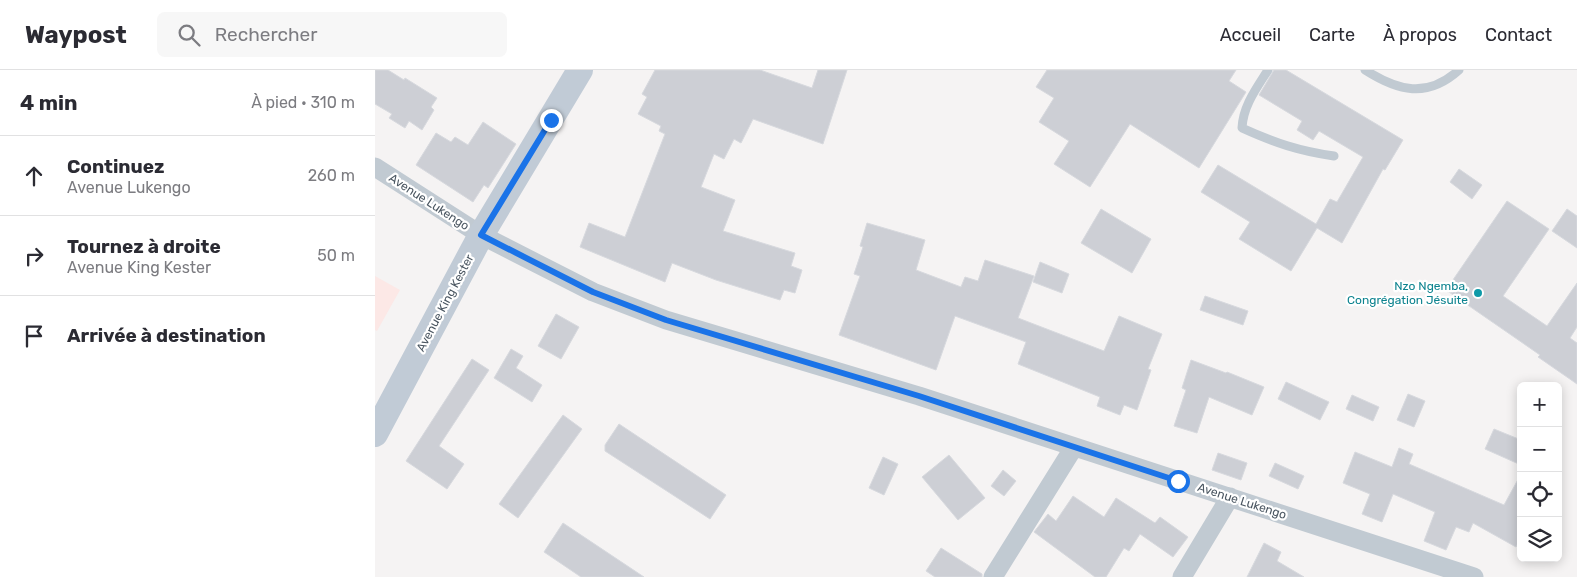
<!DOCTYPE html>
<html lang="fr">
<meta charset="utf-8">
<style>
body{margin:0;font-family:Rubik,sans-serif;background:#f7f7f7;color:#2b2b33}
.controls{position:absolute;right:15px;bottom:15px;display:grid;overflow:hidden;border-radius:8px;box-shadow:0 2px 12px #0003}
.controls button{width:45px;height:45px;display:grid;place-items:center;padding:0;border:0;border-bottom:1px solid #e1e1e2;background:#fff;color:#2b2b33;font:25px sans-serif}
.stop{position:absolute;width:15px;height:15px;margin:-11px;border:4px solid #1a73e8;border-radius:50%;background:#fff}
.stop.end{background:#1a73e8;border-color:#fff;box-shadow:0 1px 5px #0008}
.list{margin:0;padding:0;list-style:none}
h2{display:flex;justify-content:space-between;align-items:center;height:65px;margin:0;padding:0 20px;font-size:21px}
h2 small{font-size:16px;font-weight:400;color:#7c7c81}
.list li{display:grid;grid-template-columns:32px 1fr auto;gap:15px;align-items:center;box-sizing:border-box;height:80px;padding:0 20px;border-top:1px solid #e1e1e2}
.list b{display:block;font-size:19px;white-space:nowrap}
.list p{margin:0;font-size:16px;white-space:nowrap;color:#7c7c81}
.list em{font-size:16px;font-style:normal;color:#7c7c81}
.icon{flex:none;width:28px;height:28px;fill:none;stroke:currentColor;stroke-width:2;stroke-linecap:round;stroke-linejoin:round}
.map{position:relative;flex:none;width:1202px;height:507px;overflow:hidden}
header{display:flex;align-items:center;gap:30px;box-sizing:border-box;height:70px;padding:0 25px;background:#fff;border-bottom:1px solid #e1e1e2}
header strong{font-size:24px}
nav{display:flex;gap:28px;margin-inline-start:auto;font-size:18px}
.search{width:350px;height:45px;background:#f7f7f7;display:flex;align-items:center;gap:12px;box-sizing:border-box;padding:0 18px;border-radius:8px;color:#7c7c81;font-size:19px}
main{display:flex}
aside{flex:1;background:#fff}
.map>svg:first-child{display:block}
</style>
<header>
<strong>Waypost</strong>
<div class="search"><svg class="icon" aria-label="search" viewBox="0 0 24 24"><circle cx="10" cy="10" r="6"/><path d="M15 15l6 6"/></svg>Rechercher</div>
<nav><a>Accueil</a><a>Carte</a><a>À propos</a><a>Contact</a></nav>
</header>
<main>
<aside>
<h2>4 min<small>À pied · 310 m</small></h2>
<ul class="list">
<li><svg class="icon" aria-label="ahead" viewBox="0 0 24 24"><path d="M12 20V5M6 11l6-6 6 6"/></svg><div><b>Continuez</b><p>Avenue Lukengo</p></div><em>260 m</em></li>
<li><svg class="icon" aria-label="right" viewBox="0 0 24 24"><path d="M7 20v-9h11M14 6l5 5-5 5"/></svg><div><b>Tournez à droite</b><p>Avenue King Kester</p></div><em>50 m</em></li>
<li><svg class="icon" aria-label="arrive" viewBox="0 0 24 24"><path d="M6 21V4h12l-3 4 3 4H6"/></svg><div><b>Arrivée à destination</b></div></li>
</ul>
</aside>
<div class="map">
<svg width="1202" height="507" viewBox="0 0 1202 507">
<rect width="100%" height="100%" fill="#f5f3f3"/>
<path fill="#fce8e6" d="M 0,206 L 25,220 L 2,261 L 0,260 Z"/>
<path fill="#cdcfd5" stroke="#d7d9de" d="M 0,0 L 13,0 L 29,10 L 30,8 L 62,28 L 56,37 L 59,40 L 47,60 L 34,51 L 30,58 L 14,48 L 17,44 L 0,34 Z
M 280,0 L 385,0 L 437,18 L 443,0 L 472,0 L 448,74 L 378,49 L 366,73 L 359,69 L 349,89 L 339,84 L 326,117 L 360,130 L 348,161 L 420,183 L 416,196 L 427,200 L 420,223 L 409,220 L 405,230 L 341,210 L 297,193 L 290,212 L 205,177 L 214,153 L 250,167 L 290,64 L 284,61 L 286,56 L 263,44 L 272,27 L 267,24 Z
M 672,0 L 861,0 L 854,11 L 871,22 L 824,98 L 755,54 L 715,117 L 679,94 L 694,71 L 664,52 L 679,28 L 661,17 Z
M 899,0 L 911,0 L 1028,70 L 1010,100 L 1008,99 L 967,173 L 942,158 L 916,201 L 864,169 L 875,152 L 826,122 L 843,95 L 941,154 L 955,129 L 962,132 L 988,87 L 944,61 L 938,70 L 922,60 L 927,51 L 884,25 Z
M 108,52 L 141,74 L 113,118 L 109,115 L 98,132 L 41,95 L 61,63 L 76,72 L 80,67 L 93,75 Z
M 1084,99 L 1107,115 L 1097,129 L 1075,112 Z
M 1132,131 L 1174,159 L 1128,226 L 1172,256 L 1202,213 L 1202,257 L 1195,268 L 1202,273 L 1202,314 L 1163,287 L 1165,285 L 1071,220 Z
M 726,139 L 776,169 L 757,203 L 706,173 Z
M 1192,139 L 1202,146 L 1202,178 L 1177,161 Z
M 492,153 L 550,170 L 541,200 L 586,217 L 590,207 L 603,211 L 610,190 L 659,206 L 643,248 L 729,281 L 744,246 L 787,264 L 773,299 L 776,300 L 762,340 L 749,335 L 745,345 L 722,336 L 725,327 L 643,294 L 651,272 L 580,246 L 561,300 L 464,265 L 485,206 L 479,204 L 488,177 L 485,176 Z
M 665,192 L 694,204 L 687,223 L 658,212 Z
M 830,226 L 873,241 L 868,255 L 825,240 Z
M 181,244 L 204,257 L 186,289 L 163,276 Z
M 136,279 L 148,286 L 141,298 L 167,315 L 157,332 L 119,308 Z
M 97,289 L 114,300 L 64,376 L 89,394 L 72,419 L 31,391 Z
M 816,290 L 851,303 L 852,302 L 889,317 L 877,345 L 834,327 L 822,363 L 799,356 L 811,320 L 807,318 Z
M 911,312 L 954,332 L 945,350 L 903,329 Z
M 1033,324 L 1050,331 L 1039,357 L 1022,350 Z
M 977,325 L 1004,337 L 998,351 L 971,339 Z
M 188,345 L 207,359 L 143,448 L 124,434 Z
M 244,354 L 351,425 L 335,449 L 230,381 L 230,375 Z
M 1119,359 L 1146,370 L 1146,395 L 1110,379 Z
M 1024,378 L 1038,384 L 1034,394 L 1129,435 L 1146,404 L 1146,467 L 1141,477 L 1098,453 L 1094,462 L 1081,457 L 1071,480 L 1049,471 L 1060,442 L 1018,424 L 1007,452 L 987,444 L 995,424 L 968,413 L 980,382 L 1017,397 Z
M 843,383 L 872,393 L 866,410 L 837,400 Z
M 574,385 L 610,428 L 583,450 L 547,407 Z
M 508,387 L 523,394 L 509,425 L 494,418 Z
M 900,393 L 929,406 L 923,419 L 894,406 Z
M 628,400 L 641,411 L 629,426 L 616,416 Z
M 698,426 L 729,447 L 741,428 L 780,453 L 785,447 L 813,467 L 798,487 L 765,464 L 754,481 L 749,478 L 731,507 L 720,507 L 659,462 L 673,444 L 681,451 Z
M 188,453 L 269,507 L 206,507 L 169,482 Z
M 889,473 L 906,482 L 902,491 L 929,507 L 872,507 Z
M 566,478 L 607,504 L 607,507 L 560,507 L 551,501 Z"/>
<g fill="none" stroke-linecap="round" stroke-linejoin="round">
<path stroke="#c1cad2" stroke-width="9" d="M 893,0 C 881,19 868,36 867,58 C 900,73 924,81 959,86
M 990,0 C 1023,21 1052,29 1084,0"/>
<path stroke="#c1cad2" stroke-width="19" d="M 0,97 L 106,165 L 218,222 L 291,250 L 544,326 L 1099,507
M 618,507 L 699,377
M 807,507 L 855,427"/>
<path stroke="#c1cbd6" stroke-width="26" d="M 0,364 L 106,165 L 205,0"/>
</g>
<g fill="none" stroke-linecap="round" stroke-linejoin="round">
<path stroke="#1a73e8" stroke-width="6" d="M 176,50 L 106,165 L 218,222 L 291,250 L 544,326 L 803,411"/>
</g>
<circle fill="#0f9aa8" stroke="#fff" stroke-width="2" cx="1103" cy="223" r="5"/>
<g text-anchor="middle" stroke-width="4.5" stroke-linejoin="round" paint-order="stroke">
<g font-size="12" fill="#4a5661" stroke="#fff">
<text transform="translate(54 132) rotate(33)" y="4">Avenue Lukengo</text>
<text transform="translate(70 233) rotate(-62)" y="4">Avenue King Kester</text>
<text transform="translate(867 431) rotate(18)" y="4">Avenue Lukengo</text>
</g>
<g font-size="12" fill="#0d838f" stroke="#fff" text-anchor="end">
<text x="1093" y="220">Nzo Ngemba,<tspan x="1093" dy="14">Congrégation Jésuite</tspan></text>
</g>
</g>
</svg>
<div class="controls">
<button>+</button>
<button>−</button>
<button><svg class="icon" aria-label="locate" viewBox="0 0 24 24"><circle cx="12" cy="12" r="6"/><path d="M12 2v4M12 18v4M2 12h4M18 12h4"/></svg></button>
<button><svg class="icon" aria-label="layers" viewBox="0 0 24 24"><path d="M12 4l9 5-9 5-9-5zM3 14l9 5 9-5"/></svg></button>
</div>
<div class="stop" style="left:803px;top:411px"></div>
<div class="stop end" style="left:176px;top:50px"></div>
</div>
</main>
